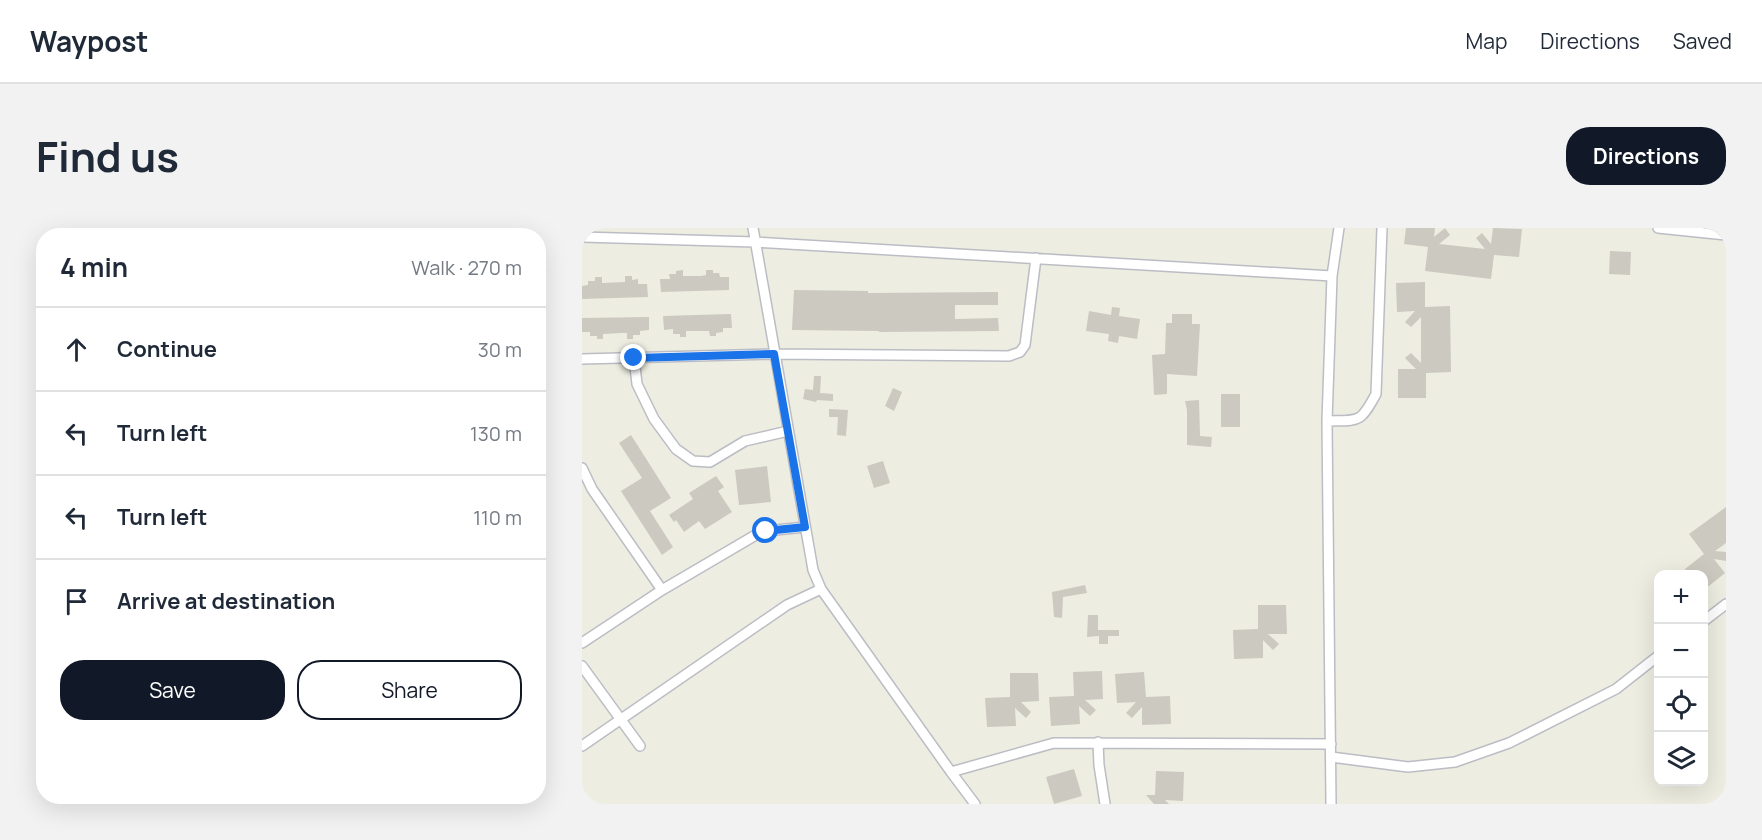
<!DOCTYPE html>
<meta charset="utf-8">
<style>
body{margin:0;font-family:Manrope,sans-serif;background:#f2f2f3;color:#1f2937}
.controls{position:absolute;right:18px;bottom:18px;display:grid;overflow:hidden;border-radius:12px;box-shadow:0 6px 24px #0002}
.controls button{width:54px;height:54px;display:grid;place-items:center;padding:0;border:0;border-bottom:2px solid #e0e1e3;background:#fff;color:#1f2937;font:30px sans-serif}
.stop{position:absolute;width:18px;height:18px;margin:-14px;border:4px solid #1a73e8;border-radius:50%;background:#fff}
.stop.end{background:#1a73e8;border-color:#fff;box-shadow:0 2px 6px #0008}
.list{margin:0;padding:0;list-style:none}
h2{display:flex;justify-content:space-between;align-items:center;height:78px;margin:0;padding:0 24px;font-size:26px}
h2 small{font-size:20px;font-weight:400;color:#747a83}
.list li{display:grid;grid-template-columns:39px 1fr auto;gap:18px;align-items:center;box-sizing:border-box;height:84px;padding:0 24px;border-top:2px solid #e0e1e3}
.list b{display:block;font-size:22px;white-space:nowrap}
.list em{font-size:20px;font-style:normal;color:#747a83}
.actions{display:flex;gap:12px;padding:18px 24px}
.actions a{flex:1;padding:14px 0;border:2px solid #111827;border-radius:24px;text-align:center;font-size:21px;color:#111827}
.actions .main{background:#111827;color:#fff}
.icon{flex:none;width:33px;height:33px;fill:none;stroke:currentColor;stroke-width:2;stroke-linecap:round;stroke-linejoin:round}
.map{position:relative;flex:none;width:1144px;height:576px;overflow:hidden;border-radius:24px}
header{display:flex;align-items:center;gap:36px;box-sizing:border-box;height:84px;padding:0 30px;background:#fff;border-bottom:2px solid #e0e1e3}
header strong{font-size:28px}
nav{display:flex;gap:33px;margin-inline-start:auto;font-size:21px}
.intro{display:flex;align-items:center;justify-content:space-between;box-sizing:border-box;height:144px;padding:0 36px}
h1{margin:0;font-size:42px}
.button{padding:15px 27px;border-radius:24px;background:#111827;color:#fff;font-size:21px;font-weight:700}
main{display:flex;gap:36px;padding:0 36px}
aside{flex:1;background:#fff;border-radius:24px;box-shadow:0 6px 24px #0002}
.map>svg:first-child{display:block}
</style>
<header>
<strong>Waypost</strong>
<nav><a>Map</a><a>Directions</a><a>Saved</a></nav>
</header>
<div class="intro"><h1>Find us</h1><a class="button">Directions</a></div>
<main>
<aside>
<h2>4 min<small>Walk · 270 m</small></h2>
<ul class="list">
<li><svg class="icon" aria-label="ahead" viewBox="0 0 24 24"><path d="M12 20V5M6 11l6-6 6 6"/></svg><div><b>Continue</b></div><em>30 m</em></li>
<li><svg class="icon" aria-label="left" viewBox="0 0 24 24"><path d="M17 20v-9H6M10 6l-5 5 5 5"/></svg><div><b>Turn left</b></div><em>130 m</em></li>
<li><svg class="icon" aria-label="left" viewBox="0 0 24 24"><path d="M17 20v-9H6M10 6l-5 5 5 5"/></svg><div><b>Turn left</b></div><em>110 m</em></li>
<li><svg class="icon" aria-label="arrive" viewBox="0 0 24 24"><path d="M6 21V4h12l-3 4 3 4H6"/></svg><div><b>Arrive at destination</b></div></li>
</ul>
<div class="actions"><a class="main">Save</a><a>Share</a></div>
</aside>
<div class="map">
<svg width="1144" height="576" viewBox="0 0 1144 576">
<rect width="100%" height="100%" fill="#eeede1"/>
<path fill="#cbc9c0" d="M 824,0 L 853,0 L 852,9 L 863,0 L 868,7 L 857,16 L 903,21 L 894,10 L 900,5 L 909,16 L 911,0 L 940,1 L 937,29 L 912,27 L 909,51 L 843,43 L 846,19 L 822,16 Z
M 1028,23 L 1049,24 L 1048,47 L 1027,46 Z
M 101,42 L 101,48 L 119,48 L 124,47 L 124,42 L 131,42 L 131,45 L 137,45 L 138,49 L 147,49 L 147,62 L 79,64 L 78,51 L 88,51 L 87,46 L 94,46 L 94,43 Z
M 43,48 L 50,48 L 50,52 L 56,51 L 56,56 L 65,56 L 66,69 L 0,71 L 0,58 L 6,57 L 6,53 L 13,53 L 13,49 L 20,49 L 20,55 L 43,54 Z
M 843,54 L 843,79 L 868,78 L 869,144 L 844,145 L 844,170 L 816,170 L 816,141 L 834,141 L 823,130 L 829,125 L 839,135 L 839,89 L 829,99 L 823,94 L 833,83 L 815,84 L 814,55 Z
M 212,62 L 286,63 L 286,65 L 416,64 L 416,77 L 373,77 L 373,91 L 416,90 L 417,103 L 297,104 L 297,103 L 210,102 Z
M 530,79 L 538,80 L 537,88 L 558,91 L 555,111 L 537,108 L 536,115 L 526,113 L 527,106 L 504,103 L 507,83 L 529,87 Z
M 149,86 L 150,100 L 141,100 L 141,104 L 134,105 L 134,108 L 128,108 L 127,103 L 104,103 L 104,109 L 98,109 L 98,106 L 91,106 L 91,101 L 82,102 L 81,88 Z
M 590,86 L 610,86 L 610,96 L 618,96 L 615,148 L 585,146 L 585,166 L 572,167 L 570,127 L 583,126 L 584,95 L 590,95 Z
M 67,89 L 67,102 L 58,103 L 58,107 L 51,107 L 51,111 L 45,111 L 45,105 L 39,105 L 21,106 L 21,111 L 15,111 L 15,108 L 8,108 L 8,104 L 0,104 L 0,90 Z
M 232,148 L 239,148 L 238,165 L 251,166 L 251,173 L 235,172 L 234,174 L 221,171 L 223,161 L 231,162 Z
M 311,160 L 320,164 L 312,183 L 303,178 Z
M 639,166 L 658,166 L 658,199 L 639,199 Z
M 617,172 L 618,208 L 630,209 L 629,219 L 605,217 L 605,182 L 603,173 Z
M 247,181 L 266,182 L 264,208 L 255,207 L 256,189 L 247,189 Z
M 49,207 L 89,270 L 68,283 L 91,319 L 80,327 L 39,263 L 60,250 L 37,215 Z
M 301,233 L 308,255 L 292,260 L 285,238 Z
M 185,238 L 189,274 L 157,277 L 153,242 Z
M 134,248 L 142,259 L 136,263 L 150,284 L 123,301 L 117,293 L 102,304 L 94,292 L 92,294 L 87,287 L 111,271 L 107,265 Z
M 1144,279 L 1144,315 L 1133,323 L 1144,324 L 1144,333 L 1132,331 L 1143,345 L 1122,362 L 1122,346 L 1107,346 L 1103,341 L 1122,326 L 1107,306 Z
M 503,357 L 505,365 L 481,369 L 480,390 L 472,389 L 470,364 Z
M 676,377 L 704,377 L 705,406 L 686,406 L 697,416 L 691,422 L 681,412 L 681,430 L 652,431 L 651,402 L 676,401 Z
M 506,387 L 516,387 L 516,402 L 537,402 L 537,408 L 526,408 L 526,416 L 517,416 L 517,408 L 505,409 Z
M 520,443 L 521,471 L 503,472 L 514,482 L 508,488 L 497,478 L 498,496 L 469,498 L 467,469 L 492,468 L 491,444 Z
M 562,444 L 564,469 L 588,468 L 589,496 L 560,497 L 560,479 L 550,490 L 544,485 L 554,474 L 535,475 L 533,446 Z
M 428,445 L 456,445 L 457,473 L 439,474 L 449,484 L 444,490 L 433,480 L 434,498 L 405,499 L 403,470 L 428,469 Z
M 492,541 L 500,568 L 472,576 L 464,549 Z
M 574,543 L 602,544 L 601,573 L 583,572 L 587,576 L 572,576 L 564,567 L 573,567 Z"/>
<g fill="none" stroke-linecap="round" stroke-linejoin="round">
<g stroke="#bbbdc4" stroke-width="12">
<path id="minor" d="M 171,0 L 231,342 L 239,361 L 369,544 L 472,515 L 749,516
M 1076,0 L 1144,7
M 0,9 L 173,14 L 750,48
M 52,130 L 55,156 L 72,191 L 94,221 L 111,233 L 128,234 L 163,213 L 206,203
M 0,131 L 192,126 L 427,128 L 438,124 L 443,117 L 454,30
M 745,193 C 777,192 778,196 794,166 L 800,0
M 0,240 L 10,261 L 80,362
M 1122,393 L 1144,376
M 0,415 L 80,362 L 172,308 L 184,303 L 223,299
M 0,438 L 58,518
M 516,514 L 517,537 L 523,576
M 0,518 L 205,377 L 239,361
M 749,529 L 826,539 L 873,534 L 927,515 L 1034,461 L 1076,428
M 369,544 L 393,576
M 749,576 L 745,193 L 750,48 L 757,0"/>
</g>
<use href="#minor" stroke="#fff" stroke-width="9"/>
</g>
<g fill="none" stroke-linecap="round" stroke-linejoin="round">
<path stroke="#1a73e8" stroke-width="8" d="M 52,130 L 192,126 L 223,299 L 184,303"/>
</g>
</svg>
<div class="controls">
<button>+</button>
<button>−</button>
<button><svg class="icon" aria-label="locate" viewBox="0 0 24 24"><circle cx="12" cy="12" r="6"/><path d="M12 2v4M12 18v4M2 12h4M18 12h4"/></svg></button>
<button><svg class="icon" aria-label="layers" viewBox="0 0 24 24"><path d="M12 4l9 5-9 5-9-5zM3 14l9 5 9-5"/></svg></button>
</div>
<div class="stop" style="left:184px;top:303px"></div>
<div class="stop end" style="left:52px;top:130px"></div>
</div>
</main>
